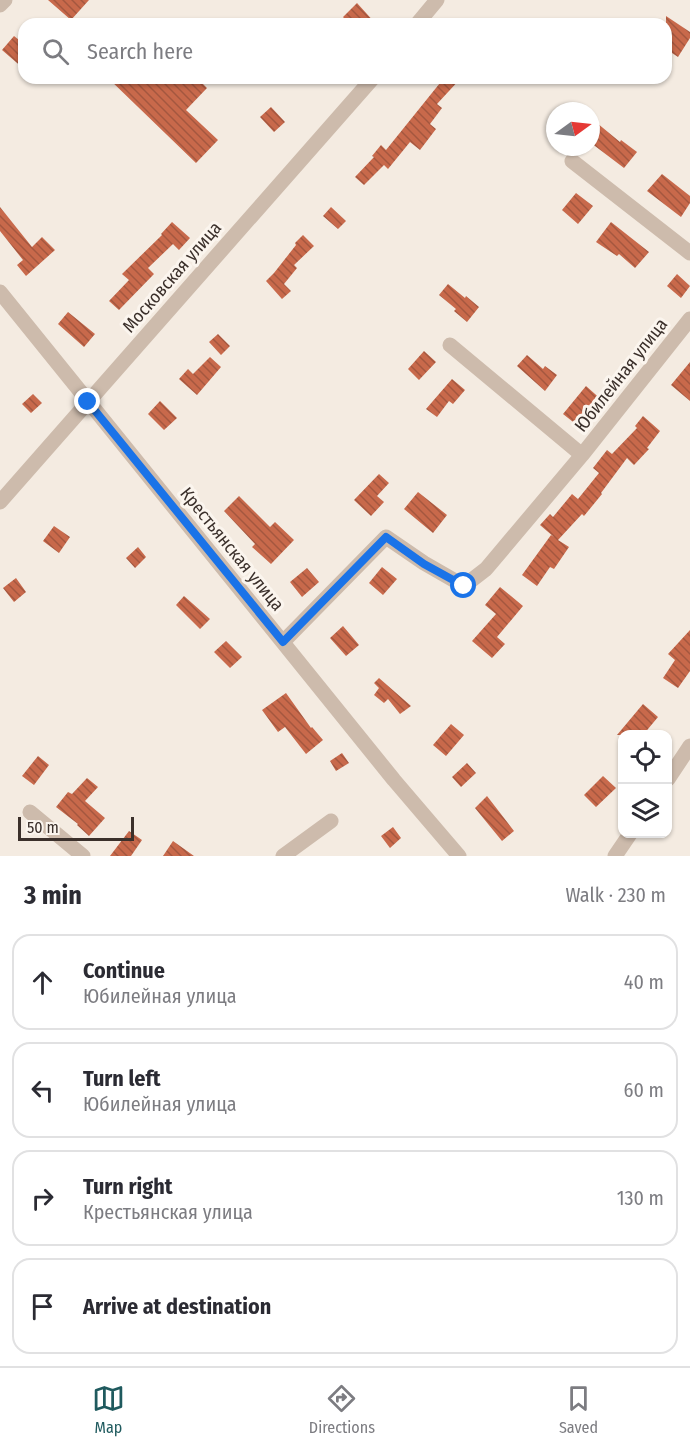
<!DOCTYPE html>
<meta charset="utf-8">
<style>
body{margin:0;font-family:"Fira Sans Condensed",sans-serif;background:#f2f2f3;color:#2b2b33}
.controls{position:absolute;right:18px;bottom:18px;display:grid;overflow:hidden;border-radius:12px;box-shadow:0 2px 4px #0004}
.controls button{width:54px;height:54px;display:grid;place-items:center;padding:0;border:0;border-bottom:2px solid #e1e1e2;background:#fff;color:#2b2b33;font:30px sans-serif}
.compass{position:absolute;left:546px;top:102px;width:54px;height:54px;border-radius:50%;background:#fff;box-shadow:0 2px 4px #0004;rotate:75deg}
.scale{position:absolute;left:18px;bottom:15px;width:116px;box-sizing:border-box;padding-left:6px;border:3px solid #3b302b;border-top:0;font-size:16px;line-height:21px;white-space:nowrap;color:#3b302b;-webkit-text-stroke:4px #fbf5ee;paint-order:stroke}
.stop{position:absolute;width:18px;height:18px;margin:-14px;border:4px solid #1a73e8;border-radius:50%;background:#fff}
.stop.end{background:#1a73e8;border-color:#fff;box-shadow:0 2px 6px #0008}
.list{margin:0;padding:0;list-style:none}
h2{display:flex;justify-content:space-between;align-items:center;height:78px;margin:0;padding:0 24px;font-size:26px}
h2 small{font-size:20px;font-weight:400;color:#7c7c81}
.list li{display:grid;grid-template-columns:39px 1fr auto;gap:18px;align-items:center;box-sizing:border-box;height:96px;margin:0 12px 12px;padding:0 12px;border:2px solid #e1e1e2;border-radius:18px}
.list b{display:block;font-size:22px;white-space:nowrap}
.list p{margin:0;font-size:20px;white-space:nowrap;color:#7c7c81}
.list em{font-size:20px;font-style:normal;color:#7c7c81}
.icon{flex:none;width:33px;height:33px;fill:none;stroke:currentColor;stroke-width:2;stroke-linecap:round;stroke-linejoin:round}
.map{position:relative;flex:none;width:690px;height:856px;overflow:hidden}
.search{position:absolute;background:#fff;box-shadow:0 2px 4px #0004;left:18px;right:18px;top:18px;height:66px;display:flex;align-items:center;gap:15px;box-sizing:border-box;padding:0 21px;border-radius:18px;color:#7c7c81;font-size:22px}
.sheet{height:510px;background:#fff}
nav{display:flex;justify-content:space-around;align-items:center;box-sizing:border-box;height:84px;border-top:2px solid #e1e1e2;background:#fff;font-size:16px;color:#7c7c81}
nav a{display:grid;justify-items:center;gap:3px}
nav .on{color:#1f5a5e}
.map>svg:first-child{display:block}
</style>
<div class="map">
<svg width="690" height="856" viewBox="0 0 690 856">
<defs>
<pattern id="building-back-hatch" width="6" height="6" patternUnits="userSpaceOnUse" patternTransform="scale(1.5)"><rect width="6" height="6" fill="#c8694b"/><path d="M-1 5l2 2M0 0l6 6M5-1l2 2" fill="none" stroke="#a4573f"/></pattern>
</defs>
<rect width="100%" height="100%" fill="#f4ebe1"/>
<path fill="url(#building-back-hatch)" d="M 48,0 L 89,0 L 71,20 Z
M 357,3 L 376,24 L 349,24 L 343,17 Z
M 666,16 L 690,32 L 690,38 L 678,57 L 666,49 Z
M 14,36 L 24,44 L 24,69 L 2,50 Z
M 108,78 L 197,78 L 207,88 L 186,110 L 218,140 L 196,163 Z
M 444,78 L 461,78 L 437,104 L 442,108 L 430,124 L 436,129 L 420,150 L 410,142 L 388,169 L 384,165 L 364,185 L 355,177 L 374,157 L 372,156 L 381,145 L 386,150 Z
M 271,107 L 285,122 L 274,132 L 260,117 Z
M 597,123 L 620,142 L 621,140 L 637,152 L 624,168 L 591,143 L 591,130 Z
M 662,174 L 690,196 L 690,203 L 681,217 L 647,191 Z
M 576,193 L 593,206 L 578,224 L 562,210 Z
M 0,207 L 32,247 L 42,237 L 55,250 L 26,276 L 17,265 L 23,260 L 0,231 Z
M 331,207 L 346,221 L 338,229 L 323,216 Z
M 172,222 L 190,238 L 179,250 L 173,244 L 148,268 L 154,274 L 119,310 L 109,301 L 129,280 L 122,274 L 162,235 L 161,234 Z
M 611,222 L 649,252 L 635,268 L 619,254 L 617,256 L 596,242 Z
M 303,235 L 314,246 L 294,265 L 297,268 L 284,284 L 291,291 L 282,299 L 266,281 L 274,273 L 296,245 L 295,243 Z
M 677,274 L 690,286 L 681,298 L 667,286 Z
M 448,284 L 465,298 L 466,296 L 479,307 L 467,322 L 454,311 L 456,309 L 439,295 Z
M 68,312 L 95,334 L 84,347 L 58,324 Z
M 218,334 L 230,346 L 221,355 L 209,342 Z
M 424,351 L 436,362 L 419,380 L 408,369 Z
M 527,355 L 543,369 L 545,366 L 557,375 L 545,391 L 517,366 Z
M 210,357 L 221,367 L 197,395 L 179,379 L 188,369 L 193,374 Z
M 690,362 L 690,401 L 671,385 Z
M 452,379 L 465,390 L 453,404 L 449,401 L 437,417 L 426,409 Z
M 586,386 L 604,402 L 582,429 L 563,414 Z
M 33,394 L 42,403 L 31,413 L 22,404 Z
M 160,401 L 177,418 L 164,430 L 148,414 Z
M 643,416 L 660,431 L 647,448 L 649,449 L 634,465 L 627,458 L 601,493 L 602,494 L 584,516 L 582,514 L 558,540 L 569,547 L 554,569 L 550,567 L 537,586 L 522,575 L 551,535 L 554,537 L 540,525 L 550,514 L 553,517 L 572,494 L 578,499 L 599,473 L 593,468 L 607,450 L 612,454 L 637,428 L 635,426 Z
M 379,474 L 389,483 L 377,496 L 384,502 L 371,516 L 354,500 Z
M 418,492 L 447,515 L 433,533 L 404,509 Z
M 239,496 L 270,527 L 275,522 L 294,540 L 271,564 L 252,547 L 255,544 L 224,511 Z
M 54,526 L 70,537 L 59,553 L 43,541 Z
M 138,547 L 146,557 L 135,568 L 126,558 Z
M 382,567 L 397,579 L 383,595 L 369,583 Z
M 307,568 L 319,582 L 302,597 L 290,582 Z
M 16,578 L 26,592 L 14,602 L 3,588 Z
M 500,587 L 523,606 L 497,637 L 505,644 L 492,658 L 472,641 L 496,614 L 485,605 Z
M 184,596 L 210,619 L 200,629 L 176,605 Z
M 343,626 L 359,645 L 346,656 L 330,638 Z
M 690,630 L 690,671 L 678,688 L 663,678 L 675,660 L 668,654 Z
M 226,641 L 242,657 L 230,668 L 214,652 Z
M 379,678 L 411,706 L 400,714 L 388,699 L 384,703 L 374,695 L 379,688 L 374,683 Z
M 286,693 L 311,728 L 312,727 L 323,740 L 306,754 L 285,727 L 278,732 L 262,710 Z
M 643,704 L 658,717 L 643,735 L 617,735 Z
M 451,724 L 464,735 L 446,756 L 433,745 Z
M 342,753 L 349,763 L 336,771 L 330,761 Z
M 38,756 L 49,765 L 34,785 L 22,776 Z
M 467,763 L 476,773 L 461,787 L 452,777 Z
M 603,776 L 616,788 L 596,807 L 584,795 Z
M 87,778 L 98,787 L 85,801 L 105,818 L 89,836 L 77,825 L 78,824 L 56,807 L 68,792 L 72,794 Z
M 487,796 L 514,831 L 502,841 L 475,808 Z
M 393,827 L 401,838 L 390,848 L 381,836 Z
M 129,831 L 142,840 L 131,856 L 110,856 Z
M 173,841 L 194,856 L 163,856 Z"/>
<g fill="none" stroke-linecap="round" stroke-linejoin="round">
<path stroke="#cdbbac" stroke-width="15" d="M 0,5 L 5,0
M 417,24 L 437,0
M 572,161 L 690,253
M 0,292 L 394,780 L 459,856
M 450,345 L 582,455
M 0,502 L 373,78
M 283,642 L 386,537 L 424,563 L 464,586 L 486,569 L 582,455 L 690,319
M 668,779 L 690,746
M 30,812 L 83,856
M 283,856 L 331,821
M 615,856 L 630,834"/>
</g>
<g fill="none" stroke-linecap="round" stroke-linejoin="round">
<path stroke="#1a73e8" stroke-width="8" d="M 88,402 L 283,642 L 386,537 L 424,564 L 464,586"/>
</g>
<g text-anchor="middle" stroke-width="6" stroke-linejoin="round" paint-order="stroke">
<g font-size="18" fill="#3b302b" stroke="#fbf5ee">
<text transform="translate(172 277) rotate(-49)" y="6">Московская улица</text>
<text transform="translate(621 375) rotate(-52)" y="6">Юбилейная улица</text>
<text transform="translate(232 549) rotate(51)" y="6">Крестьянская улица</text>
</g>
</g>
</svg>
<div class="controls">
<button><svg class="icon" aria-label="locate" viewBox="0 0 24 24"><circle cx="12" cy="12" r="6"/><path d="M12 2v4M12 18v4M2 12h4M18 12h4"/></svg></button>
<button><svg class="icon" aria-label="layers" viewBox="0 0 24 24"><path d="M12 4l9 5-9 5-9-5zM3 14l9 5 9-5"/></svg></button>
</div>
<svg class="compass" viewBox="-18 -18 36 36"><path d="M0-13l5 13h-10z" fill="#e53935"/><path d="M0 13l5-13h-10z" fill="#7c7c81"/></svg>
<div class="scale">50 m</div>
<div class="stop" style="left:464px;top:586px"></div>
<div class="stop end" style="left:88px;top:402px"></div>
<div class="search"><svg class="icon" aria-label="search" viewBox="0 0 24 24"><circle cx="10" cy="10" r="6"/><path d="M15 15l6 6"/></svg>Search here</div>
</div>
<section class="sheet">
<h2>3 min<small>Walk · 230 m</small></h2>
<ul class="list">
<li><svg class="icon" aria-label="ahead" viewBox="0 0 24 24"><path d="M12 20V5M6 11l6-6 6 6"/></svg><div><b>Continue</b><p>Юбилейная улица</p></div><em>40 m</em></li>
<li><svg class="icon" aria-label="left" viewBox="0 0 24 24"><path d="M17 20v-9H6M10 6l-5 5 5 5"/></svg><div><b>Turn left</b><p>Юбилейная улица</p></div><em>60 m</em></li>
<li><svg class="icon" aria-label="right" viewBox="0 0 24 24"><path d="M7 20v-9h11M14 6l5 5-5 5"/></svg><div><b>Turn right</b><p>Крестьянская улица</p></div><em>130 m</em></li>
<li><svg class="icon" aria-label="arrive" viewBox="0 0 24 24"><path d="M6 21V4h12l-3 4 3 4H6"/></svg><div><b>Arrive at destination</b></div></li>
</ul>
</section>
<nav>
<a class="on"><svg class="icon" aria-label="map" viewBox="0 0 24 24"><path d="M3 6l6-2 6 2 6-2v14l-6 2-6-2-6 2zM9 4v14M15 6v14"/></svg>Map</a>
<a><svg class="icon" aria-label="directions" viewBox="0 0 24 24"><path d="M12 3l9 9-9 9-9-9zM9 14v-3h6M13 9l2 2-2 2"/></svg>Directions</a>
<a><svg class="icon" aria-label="saved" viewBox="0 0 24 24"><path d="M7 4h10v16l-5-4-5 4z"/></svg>Saved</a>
</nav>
